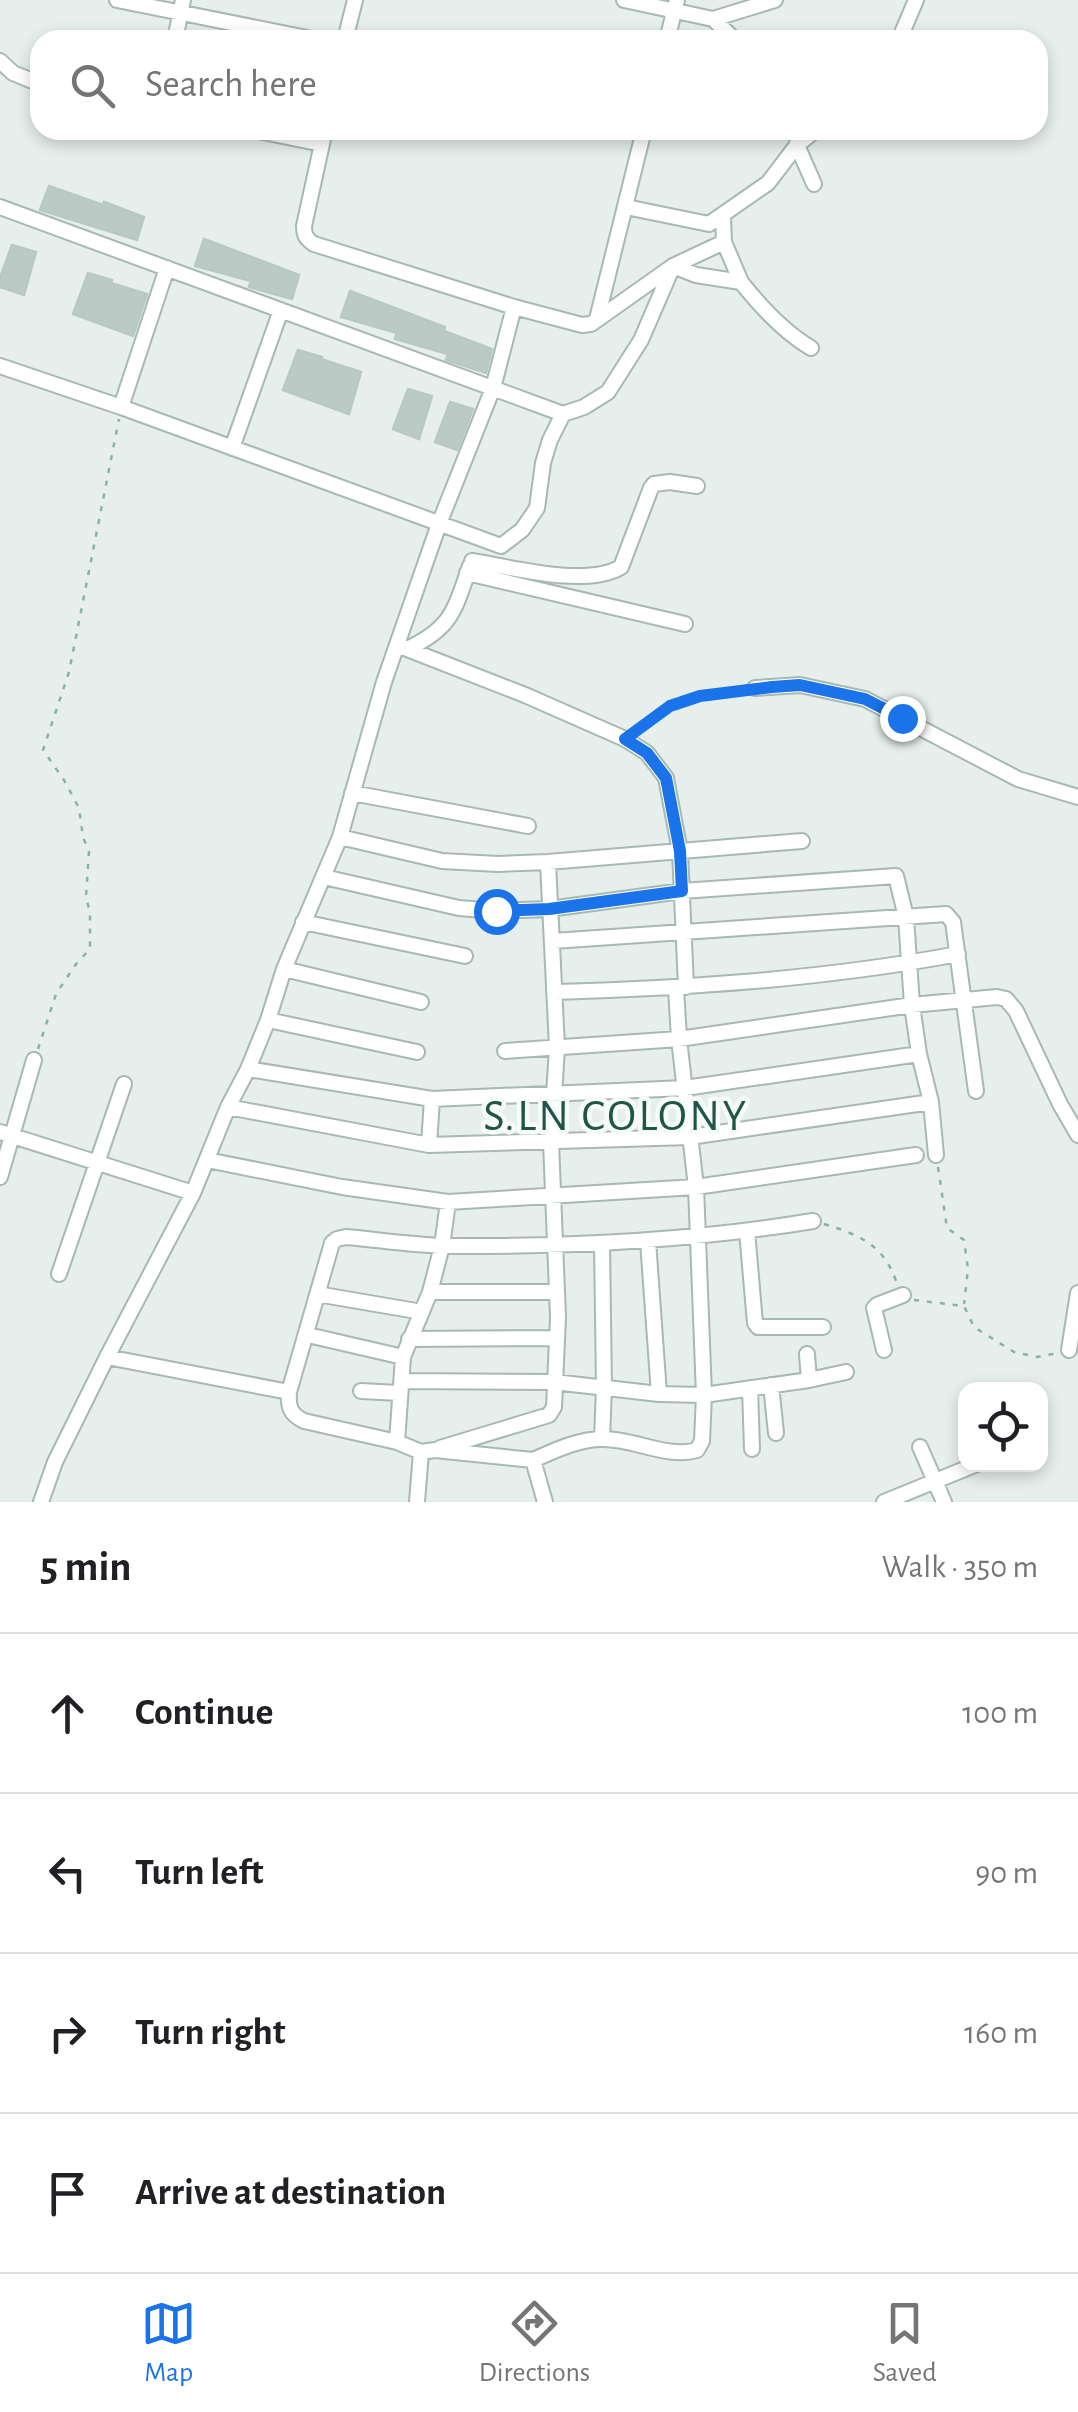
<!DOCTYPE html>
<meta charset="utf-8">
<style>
body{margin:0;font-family:"Alegreya Sans",sans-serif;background:#f2f2f2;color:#202124}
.controls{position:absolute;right:30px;bottom:30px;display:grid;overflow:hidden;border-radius:20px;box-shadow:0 5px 15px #0003}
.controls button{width:90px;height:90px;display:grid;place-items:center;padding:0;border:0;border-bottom:2px solid #e0e0e0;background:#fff;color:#202124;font:50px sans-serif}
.stop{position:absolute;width:30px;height:30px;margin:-22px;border:8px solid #1a73e8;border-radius:50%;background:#fff}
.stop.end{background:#1a73e8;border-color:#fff;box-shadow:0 2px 10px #0008}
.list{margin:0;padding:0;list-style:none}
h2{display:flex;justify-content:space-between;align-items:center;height:130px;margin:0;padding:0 40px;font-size:42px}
h2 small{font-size:32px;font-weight:400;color:#757577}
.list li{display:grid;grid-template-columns:65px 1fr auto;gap:30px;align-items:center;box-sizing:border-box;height:160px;padding:0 40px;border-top:2px solid #e0e0e0}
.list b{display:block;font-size:38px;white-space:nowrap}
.list em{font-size:32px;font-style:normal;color:#757577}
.icon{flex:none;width:55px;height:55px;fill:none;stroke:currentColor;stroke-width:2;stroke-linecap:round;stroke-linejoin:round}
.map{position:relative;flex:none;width:1078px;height:1502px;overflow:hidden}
.search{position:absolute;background:#fff;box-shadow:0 5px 15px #0003;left:30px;right:30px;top:30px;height:110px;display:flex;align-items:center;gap:25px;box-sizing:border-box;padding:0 35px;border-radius:30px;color:#757577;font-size:38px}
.sheet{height:770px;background:#fff}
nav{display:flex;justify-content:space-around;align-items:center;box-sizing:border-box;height:140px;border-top:2px solid #e0e0e0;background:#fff;font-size:28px;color:#757577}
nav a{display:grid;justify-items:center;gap:5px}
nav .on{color:#1a73e8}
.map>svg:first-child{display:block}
</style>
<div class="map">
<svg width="1078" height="1502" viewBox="0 0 1078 1502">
<rect width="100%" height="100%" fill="#e6efeb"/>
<path fill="#bbcac4" stroke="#b8c9c2" stroke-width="2.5" d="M 49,186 L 103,205 L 104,202 L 144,217 L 137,240 L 40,210 Z
M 204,239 L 299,275 L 292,299 L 249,287 L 251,281 L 195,266 Z
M 12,245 L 36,252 L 24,295 L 0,287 L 0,278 Z
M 88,273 L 112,280 L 111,283 L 147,294 L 133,336 L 73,314 Z
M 350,291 L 445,327 L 444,331 L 492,349 L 486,373 L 446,360 L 448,354 L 395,339 L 397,333 L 341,317 Z
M 298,350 L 322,357 L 321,359 L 361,372 L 349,414 L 283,390 Z
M 408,389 L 432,396 L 419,439 L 393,429 Z
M 450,402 L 473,409 L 457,450 L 435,442 Z"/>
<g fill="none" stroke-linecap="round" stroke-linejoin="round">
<g stroke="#a8b8b2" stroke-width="18">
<path id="minor" d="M 117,0 L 317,40
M 624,0 L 713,19 L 775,0
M 713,19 L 735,40
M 175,40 L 183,0
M 345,40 L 355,0
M 667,40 L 677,0
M 899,40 L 916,0
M 0,61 L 13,73 L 40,84
M 254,130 L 322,144
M 325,130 L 304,226 C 304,235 306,239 314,244 L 514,307 L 582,325 L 591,324 L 673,266 L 724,242 L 723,216
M 798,130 L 797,145 L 814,184
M 0,207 L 563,414
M 626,207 L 709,224 L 768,183 L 797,145 L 816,130
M 724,242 L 741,282
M 597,319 L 644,130
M 0,366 L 121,407 L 501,546 L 522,530 L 537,508 L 543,463 L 550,440 L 563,414 L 584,407 L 608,392 L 641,340 L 673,266 L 696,275 L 741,282 C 760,306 784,332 811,348
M 121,407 L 167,268
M 232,448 L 281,310
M 472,561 C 511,567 586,588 621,567 L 651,488 L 654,484 L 670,482 L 697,486
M 467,573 L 685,624
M 397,645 L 525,695 L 625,739 L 647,753 L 666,778 L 680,851 L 686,987
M 407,649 C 452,628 454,611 470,566
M 755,688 L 800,685 L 865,699 L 1018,779 L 1078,797
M 352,793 L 528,826
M 340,837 L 442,861 L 498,864 L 548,862 L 802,841
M 324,877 L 459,908 L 495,911 L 549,909 L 682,891 L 896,876 L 906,917 L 912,1005 L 919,1054 L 931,1102 L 936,1155
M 303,922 L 465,956
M 553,941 L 946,914 L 953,922 L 976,1091
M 284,969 L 421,1002
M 554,992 C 689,988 825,979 958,954
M 268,1020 L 417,1052
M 505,1051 L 679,1039 L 912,1005 L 997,997 L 1006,999 L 1016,1011 L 1060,1104 L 1078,1135
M 248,1069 L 432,1099 L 685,1088 L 919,1054
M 228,1107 L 429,1145 L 690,1137 L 931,1102
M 0,1132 L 193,1193
M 429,1145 L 432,1099
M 207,1160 L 342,1187 L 448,1202 L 696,1187 L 916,1155
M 0,1177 L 34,1060
M 747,1231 L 755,1323 L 758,1327 L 823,1327
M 648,1241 L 659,1394
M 59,1274 L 124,1084
M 430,1292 L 557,1292
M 317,1294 L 422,1312
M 308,1335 L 403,1357
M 409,1339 L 556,1338
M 884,1350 L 874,1308 L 877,1305 L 903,1295
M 1069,1350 L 1078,1293
M 807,1354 L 809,1380
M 107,1357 L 289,1392
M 401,1381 L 554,1382 L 659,1394 L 704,1395 L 809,1380 L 846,1372
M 771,1385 L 776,1433
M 750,1388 L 752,1449
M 361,1391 L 399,1393
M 602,1439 L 604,1388 L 602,1244
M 397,1442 L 403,1357 L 430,1292 L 442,1246 L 448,1202
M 920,1447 L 944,1502
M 440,1448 L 549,1415 L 554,1407 L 558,1317 L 551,1142 L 557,1048 L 548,862
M 533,1460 C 554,1451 578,1439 602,1439 C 633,1438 667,1459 697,1450 L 702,1441 L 704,1395 L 696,1187 L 679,1039 L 676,988
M 41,1502 L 55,1462 L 107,1357 L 193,1193 L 228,1107 L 248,1069 L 268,1020 L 284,969 L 340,837 L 384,682 L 439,524 L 493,388 L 514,307
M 417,1502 L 421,1452
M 545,1502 L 533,1460 L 435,1450 L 421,1452 L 397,1442 L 304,1421 C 290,1414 288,1407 289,1392 L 332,1243 L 337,1239 L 346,1237 C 379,1240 413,1245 446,1246 C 569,1247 691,1241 813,1221
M 884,1502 L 977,1464"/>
</g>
<path stroke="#86b3a5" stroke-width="2.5" stroke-dasharray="5 8" stroke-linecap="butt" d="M 638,729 C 677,700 694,697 741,690
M 38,1049 L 56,994 L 76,964 L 90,949 L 90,914 L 86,896 L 89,852 L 83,837 L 79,808 L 64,780 L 43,750 L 69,672 L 119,419
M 938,1167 L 947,1228 L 964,1240 L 968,1269 L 964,1304
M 824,1224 C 859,1235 883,1244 896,1281
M 914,1300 L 964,1306 L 974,1327 L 1014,1352 L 1037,1357 L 1058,1353"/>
<use href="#minor" stroke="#fff" stroke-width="14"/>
</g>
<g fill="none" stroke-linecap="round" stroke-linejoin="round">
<path stroke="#1a73e8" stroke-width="12" d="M 496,911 L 549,909 L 682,891 L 680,851 L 666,778 L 647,753 L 625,739 L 670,706 L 700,696 L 772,687 L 800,685 L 865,699 L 902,718"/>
</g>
<g text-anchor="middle" stroke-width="9" stroke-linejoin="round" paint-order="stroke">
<g font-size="45" letter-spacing="2.5" fill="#1f5548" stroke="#f7fbf9">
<text x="616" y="1130">S.LN COLONY</text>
</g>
</g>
</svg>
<div class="controls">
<button><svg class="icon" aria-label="locate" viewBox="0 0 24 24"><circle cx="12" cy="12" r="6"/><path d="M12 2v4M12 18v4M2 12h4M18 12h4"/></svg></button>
</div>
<div class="stop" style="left:496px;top:911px"></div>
<div class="stop end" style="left:902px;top:718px"></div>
<div class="search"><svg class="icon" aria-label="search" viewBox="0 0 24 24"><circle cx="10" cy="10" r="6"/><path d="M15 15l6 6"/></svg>Search here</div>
</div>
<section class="sheet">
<h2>5 min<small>Walk · 350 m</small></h2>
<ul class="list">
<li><svg class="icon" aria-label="ahead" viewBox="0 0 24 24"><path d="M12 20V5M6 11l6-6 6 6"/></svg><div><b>Continue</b></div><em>100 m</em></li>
<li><svg class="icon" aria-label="left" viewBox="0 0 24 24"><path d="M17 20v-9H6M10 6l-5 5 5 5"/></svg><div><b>Turn left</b></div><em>90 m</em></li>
<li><svg class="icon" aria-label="right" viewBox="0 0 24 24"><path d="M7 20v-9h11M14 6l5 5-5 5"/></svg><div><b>Turn right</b></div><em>160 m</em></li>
<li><svg class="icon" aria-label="arrive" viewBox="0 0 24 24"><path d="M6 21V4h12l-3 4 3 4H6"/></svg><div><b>Arrive at destination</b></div></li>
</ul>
</section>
<nav>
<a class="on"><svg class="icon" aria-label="map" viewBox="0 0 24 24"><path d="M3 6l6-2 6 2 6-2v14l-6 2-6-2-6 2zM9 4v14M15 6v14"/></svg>Map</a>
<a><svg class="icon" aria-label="directions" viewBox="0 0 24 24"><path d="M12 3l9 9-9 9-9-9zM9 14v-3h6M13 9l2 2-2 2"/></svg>Directions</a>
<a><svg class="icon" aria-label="saved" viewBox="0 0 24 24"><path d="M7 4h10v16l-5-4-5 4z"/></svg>Saved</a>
</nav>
